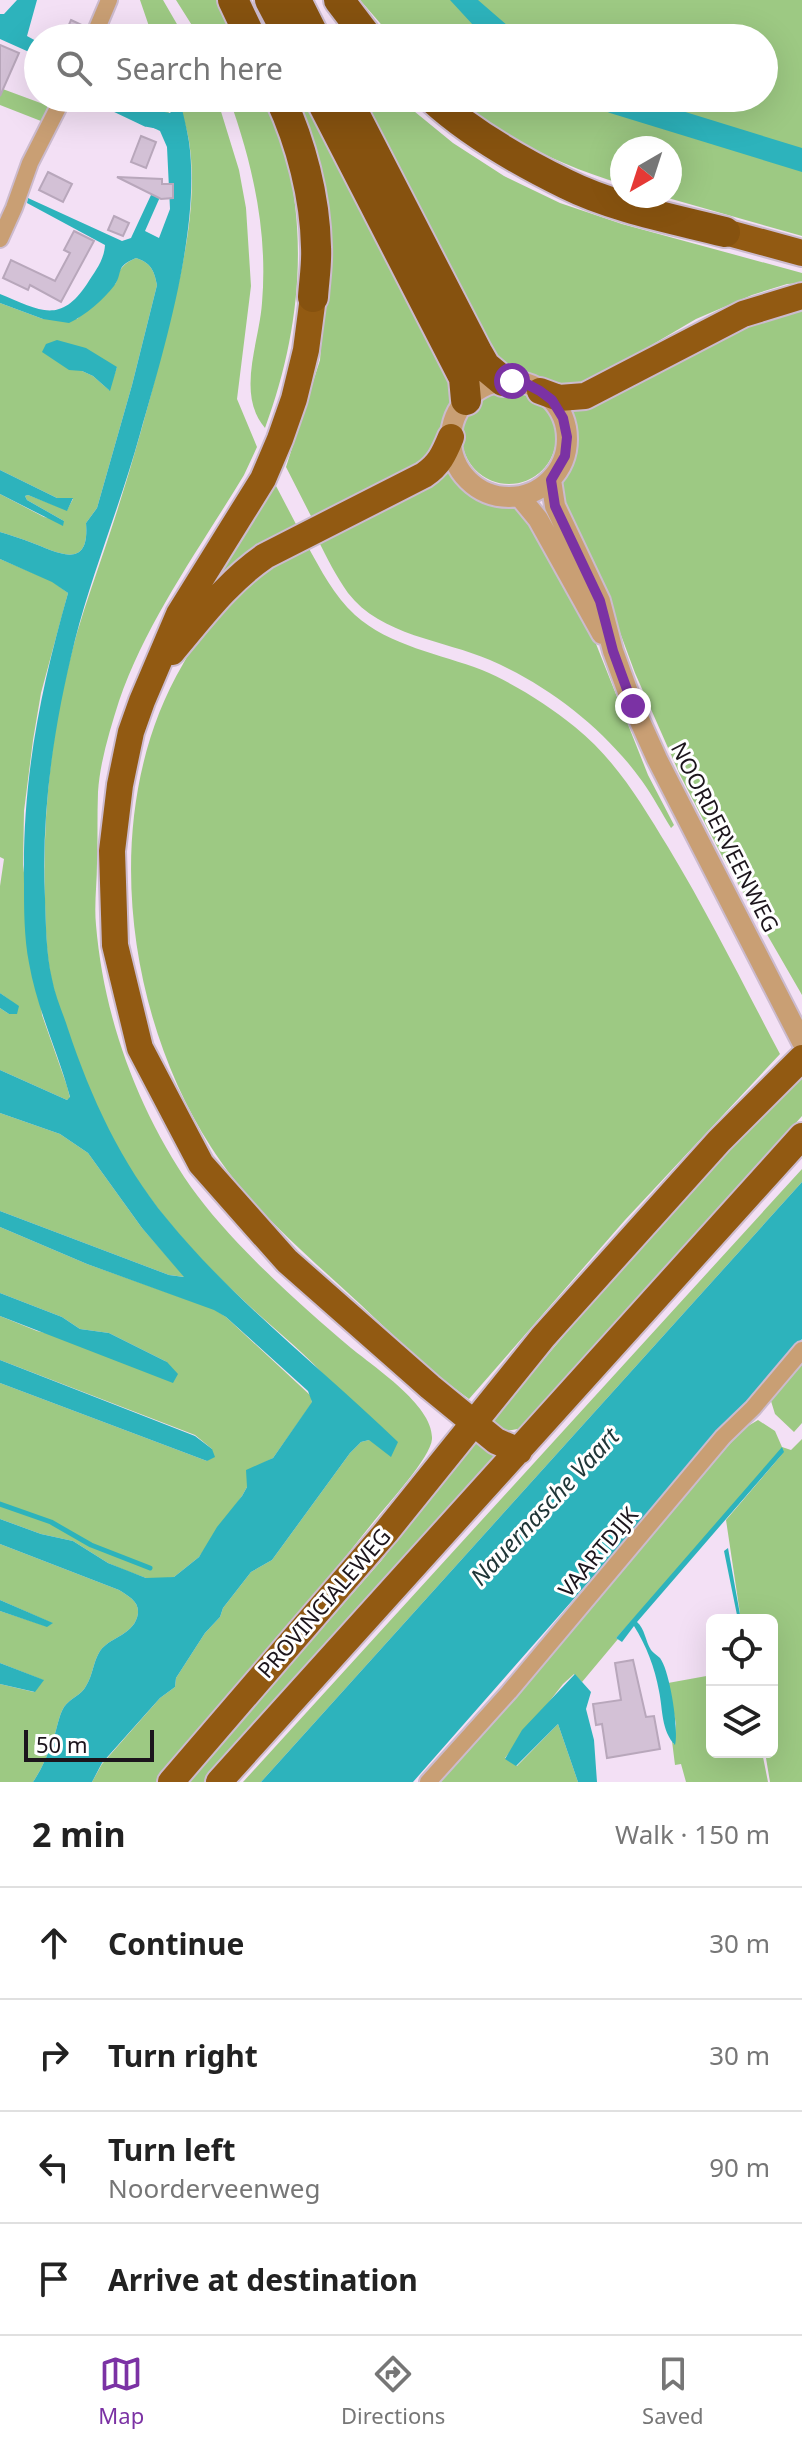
<!DOCTYPE html>
<meta charset="utf-8">
<style>
body{margin:0;font-family:"Noto Sans",sans-serif;background:#f6f6f6;color:#222}
.controls{position:absolute;right:24px;bottom:24px;display:grid;overflow:hidden;border-radius:12px;box-shadow:0 8px 32px #0002}
.controls button{width:72px;height:72px;display:grid;place-items:center;padding:0;border:0;border-bottom:2px solid #e0e0e0;background:#fff;color:#222;font:40px sans-serif}
.compass{position:absolute;left:610px;top:136px;width:72px;height:72px;border-radius:50%;background:#fff;box-shadow:0 8px 32px #0002;rotate:219deg}
.scale{position:absolute;left:24px;bottom:20px;width:130px;box-sizing:border-box;padding-left:8px;border:4px solid #1c151c;border-top:0;font-size:22px;line-height:28px;white-space:nowrap;color:#1c151c;-webkit-text-stroke:6px #fff;paint-order:stroke}
.stop{position:absolute;width:24px;height:24px;margin:-18px;border:6px solid #7b32a4;border-radius:50%;background:#fff}
.stop.end{background:#7b32a4;border-color:#fff;box-shadow:0 2px 8px #0008}
.list{margin:0;padding:0;list-style:none}
h2{display:flex;justify-content:space-between;align-items:center;height:104px;margin:0;padding:0 32px;font-size:34px}
h2 small{font-size:26px;font-weight:400;color:#767676}
.list li{display:grid;grid-template-columns:52px 1fr auto;gap:24px;align-items:center;box-sizing:border-box;height:112px;padding:0 32px;border-top:2px solid #e0e0e0}
.list b{display:block;font-size:30px;white-space:nowrap}
.list p{margin:0;font-size:26px;white-space:nowrap;color:#767676}
.list em{font-size:26px;font-style:normal;color:#767676}
.icon{flex:none;width:44px;height:44px;fill:none;stroke:currentColor;stroke-width:2;stroke-linecap:round;stroke-linejoin:round}
.map{position:relative;flex:none;width:802px;height:1782px;overflow:hidden}
.search{position:absolute;background:#fff;box-shadow:0 8px 32px #0002;left:24px;right:24px;top:24px;height:88px;display:flex;align-items:center;gap:20px;box-sizing:border-box;padding:0 28px;border-radius:44px;color:#767676;font-size:30px}
.sheet{height:552px;background:#fff}
nav{display:flex;justify-content:space-around;align-items:center;box-sizing:border-box;height:112px;border-top:2px solid #e0e0e0;background:#fff;font-size:22px;color:#767676}
nav a{display:grid;justify-items:center;gap:4px}
nav .on{color:#7b32a4}
.map>svg:first-child{display:block}
</style>
<div class="map">
<svg width="802" height="1782" viewBox="0 0 802 1782">
<rect width="100%" height="100%" fill="#f3e0f5"/>
<path fill="#9dc983" fill-rule="evenodd" d="M 140,0 L 163,0 L 185,38 L 153,38 Z
M 176,0 L 223,0 L 241,38 L 200,38 Z
M 360,0 L 802,0 L 802,236 L 661,196 L 670,196 L 670,148 L 622,148 L 622,184 C 564,167 502,138 455,98 L 764,98 L 764,38 L 393,38 Z
M 0,88 L 54,108 L 46,123 L 0,105 Z
M 114,98 L 124,98 L 160,115 L 174,102 L 173,98 L 216,98 L 219,105 L 239,170 L 246,208 L 251,286 L 237,399 L 257,447 L 244,475 C 200,548 147,620 119,701 C 110,730 100,761 98,792 C 97,816 98,839 97,863 C 97,883 94,905 96,925 C 104,1019 138,1110 191,1187 C 230,1242 300,1305 351,1348 C 374,1367 434,1406 432,1439 C 431,1457 387,1505 374,1521 C 304,1609 232,1696 161,1782 L 92,1782 L 102,1764 L 160,1698 L 175,1687 L 176,1678 L 205,1633 L 220,1617 L 223,1608 L 251,1572 L 272,1560 L 350,1453 L 361,1442 L 369,1440 C 357,1422 347,1401 333,1385 C 306,1353 272,1328 242,1299 C 193,1254 145,1199 113,1140 C 88,1093 65,1033 52,982 C 46,956 46,928 45,902 C 42,810 52,721 77,633 C 86,602 97,572 107,542 C 127,482 145,420 160,359 C 177,290 200,213 189,141 C 187,129 183,117 180,106 L 168,113 L 162,123 Z
M 229,98 L 267,98 C 274,117 281,137 286,156 C 309,246 297,342 265,428 C 236,394 259,344 262,303 C 268,232 253,165 229,98 Z
M 291,98 L 307,98 L 459,400 L 440,442 L 416,467 L 313,520 L 286,467 L 320,360 L 327,265 Z
M 355,98 L 398,98 L 453,143 L 504,176 L 560,203 L 622,224 L 802,273 L 802,283 L 787,284 L 752,295 L 696,319 L 587,383 L 562,388 L 533,375 L 512,371 L 493,359 Z
M 136,258 C 151,263 154,270 157,285 L 132,385 L 97,508 L 86,523 C 90,572 57,552 30,542 C 20,538 10,535 0,532 L 0,494 L 44,517 L 64,521 L 27,500 L 25,496 L 28,495 L 67,510 L 73,499 L 57,498 L 0,470 L 0,303 L 43,319 L 77,319 L 116,283 C 118,269 124,263 136,258 ZM 117,367 L 109,390 L 93,376 L 82,371 Z
M 802,302 L 802,995 L 723,858 L 680,775 L 635,673 L 605,592 L 560,493 C 566,457 583,449 570,410 L 611,387 Z
M462 437a47 47 0 1 1 94 0a47 47 0 1 1-94 0Z
M 451,469 L 475,492 L 522,511 L 581,606 L 648,775 L 674,825 L 671,828 C 661,812 653,796 642,781 C 605,729 548,685 490,660 C 444,640 381,636 348,593 C 336,576 327,558 318,540 Z
M 275,484 L 298,528 L 193,611 Z
M 307,545 C 321,570 334,596 355,615 C 389,646 441,654 482,670 C 515,684 548,705 575,727 C 616,760 641,803 668,847 C 709,915 743,984 780,1054 L 625,1220 L 469,1399 C 430,1371 395,1337 360,1304 C 308,1256 249,1207 211,1147 C 123,1010 99,807 183,664 C 193,647 203,629 217,614 C 244,583 272,565 307,545 Z
M 0,559 L 52,581 L 68,593 L 41,693 L 33,740 L 24,811 L 23,865 L 42,1015 L 67,1086 L 70,1098 L 67,1100 L 0,1070 L 0,1008 L 9,1014 L 11,1001 L 0,993 L 0,886 L 4,859 L 0,857 Z
M 802,1078 L 802,1116 L 525,1427 C 511,1431 501,1433 488,1425 L 629,1259 L 715,1165 Z
M 0,1113 L 60,1134 L 88,1153 L 142,1228 L 185,1277 L 169,1275 L 0,1211 Z
M 802,1169 L 802,1182 L 261,1782 L 243,1782 Z
M 0,1227 L 87,1264 L 214,1309 L 226,1317 L 311,1396 L 312,1403 L 273,1458 L 258,1466 L 248,1478 L 247,1487 L 242,1496 L 199,1557 L 174,1577 L 162,1579 L 146,1578 L 127,1571 L 108,1563 L 73,1541 L 41,1534 L 0,1519 L 0,1383 L 207,1461 L 212,1449 L 195,1435 L 0,1360 L 0,1316 L 37,1331 L 167,1362 L 109,1333 L 80,1329 L 62,1317 L 0,1293 Z
M 802,1363 L 802,1423 L 794,1432 L 775,1414 L 771,1401 Z
M 758,1420 L 775,1431 L 782,1447 L 791,1450 L 802,1439 L 802,1782 L 770,1782 L 765,1752 L 772,1752 L 772,1620 L 741,1620 L 726,1520 L 784,1452 L 616,1638 L 618,1639 L 582,1682 L 574,1674 L 563,1684 L 505,1758 L 517,1766 L 558,1724 L 578,1782 L 431,1782 L 743,1429 Z
M 476,1439 L 499,1457 L 204,1782 L 188,1782 L 381,1561 Z
M 0,1544 L 119,1590 C 128,1596 139,1601 138,1613 C 135,1635 111,1636 100,1651 C 93,1662 93,1675 86,1686 C 82,1695 70,1698 64,1707 C 59,1715 57,1728 54,1737 C 49,1752 42,1769 33,1782 L 0,1782 L 0,1684 L 34,1692 L 43,1680 L 0,1663 L 0,1611 L 46,1626 L 52,1623 L 0,1600 Z
M 712,1675 L 712,1752 L 762,1752 L 768,1782 L 686,1782 L 681,1764 L 675,1765 L 672,1741 L 674,1744 L 676,1724 L 668,1683 Z"/>
<path fill="#2db3bc" d="M 17,0 L 37,0 L 27,36 L 38,42 L 38,56 L 0,39 L 0,14 L 4,14 Z
M 450,0 L 478,0 L 522,38 L 485,38 Z
M 91,98 L 114,98 L 162,123 L 174,108 L 181,105 C 184,117 187,130 189,142 C 201,229 164,349 140,434 C 121,503 93,570 75,640 C 54,725 41,810 45,898 C 46,925 46,953 52,979 C 55,996 63,1013 68,1029 C 91,1098 121,1163 167,1219 C 235,1302 321,1368 398,1442 L 391,1457 L 369,1440 L 361,1442 L 350,1453 L 272,1560 L 251,1572 L 223,1608 L 220,1617 L 205,1633 L 176,1678 L 175,1687 L 160,1698 L 102,1763 L 92,1782 L 33,1782 C 42,1769 49,1752 54,1737 C 57,1728 59,1715 64,1707 C 70,1698 82,1695 86,1686 C 93,1675 93,1662 100,1651 C 111,1636 135,1635 138,1613 C 139,1601 128,1596 119,1590 L 0,1544 L 0,1519 L 41,1534 L 73,1541 L 108,1563 L 146,1578 L 174,1577 L 199,1557 L 217,1527 L 242,1496 L 247,1487 L 246,1470 L 273,1458 L 312,1402 L 308,1391 L 226,1317 L 214,1310 L 87,1264 L 0,1227 L 0,1211 L 169,1275 L 184,1277 L 142,1228 L 88,1153 L 60,1134 L 0,1113 L 0,1070 L 67,1100 L 70,1097 C 58,1052 37,1009 29,963 C 24,937 24,909 24,883 C 22,780 40,692 68,593 L 52,582 L 0,559 L 0,532 C 10,535 20,538 30,542 C 57,552 90,572 86,523 L 97,508 L 132,385 L 157,285 C 154,270 151,263 136,258 C 114,267 124,272 114,286 C 103,300 86,315 69,323 L 43,319 L 0,303 L 0,294 C 38,309 59,326 87,284 C 95,271 104,261 105,245 L 27,203 L 28,198 L 122,241 L 131,238 L 151,195 L 160,197 L 145,231 L 159,238 L 170,209 L 167,147 L 160,131 Z
M 577,98 L 640,98 L 802,148 L 802,172 L 610,113 Z
M 57,340 L 86,348 L 117,367 L 110,391 L 93,376 L 82,371 L 69,370 L 42,352 L 46,344 Z
M 0,470 L 57,498 L 73,498 L 67,511 L 28,495 L 25,496 L 27,500 L 64,521 L 63,526 L 0,494 Z
M 0,993 L 19,1006 L 17,1014 L 9,1014 L 0,1008 Z
M 802,1182 L 802,1339 L 413,1782 L 261,1782 Z
M 0,1293 L 62,1317 L 80,1329 L 109,1333 L 167,1362 L 178,1374 L 173,1383 L 0,1316 Z
M 0,1360 L 195,1436 L 212,1449 L 215,1457 L 207,1461 L 0,1383 Z
M 782,1447 L 784,1452 L 637,1622 C 645,1629 645,1640 651,1650 C 653,1653 657,1655 660,1658 C 670,1671 679,1730 675,1745 C 661,1730 663,1710 659,1691 C 655,1668 646,1645 634,1626 L 622,1642 L 616,1638 Z
M 728,1548 L 741,1620 L 738,1620 L 724,1551 Z
M 0,1600 L 53,1623 L 47,1627 L 0,1611 Z
M 0,1663 L 44,1680 L 35,1692 L 0,1684 Z
M 575,1674 L 591,1692 L 586,1709 L 594,1740 L 597,1782 L 578,1782 L 558,1724 L 516,1766 L 505,1759 L 522,1730 Z"/>
<g fill="none" stroke-linecap="round" stroke-linejoin="round">
<path stroke="#2db3bc" stroke-width="5" d="M 0,1504 L 51,1522 L 91,1545 L 150,1568"/>
<path stroke="#2db3bc" stroke-width="18" d="M 106,98 L 148,118 L 175,123 L 174,135"/>
</g>
<path fill="#d3c1d6" stroke="#b8a7bb" stroke-width="2" d="M 71,20 L 86,27 L 82,38 L 63,38 Z
M 0,45 L 19,53 L 0,96 Z
M 141,136 L 156,142 L 146,168 L 131,162 Z
M 48,172 L 72,184 L 63,202 L 39,190 Z
M 117,177 L 162,179 L 162,184 L 173,184 L 173,198 L 161,199 Z
M 114,216 L 129,223 L 123,236 L 108,230 Z
M 74,231 L 94,241 L 61,302 L 30,285 L 28,290 L 3,278 L 11,260 L 55,281 L 70,253 L 64,250 Z
M 633,1660 L 646,1717 L 654,1716 L 660,1749 L 607,1758 L 602,1724 L 596,1725 L 593,1704 L 621,1700 L 615,1663 Z"/>
<g fill="none" stroke-linecap="round" stroke-linejoin="round">
<g stroke="#ccbbce" stroke-width="20">
<path id="minor" d="M 93,38 L 109,0
M 0,239 L 14,208 L 30,163 L 63,98
M 428,1782 L 509,1692 L 723,1437 L 753,1408 L 802,1350"/>
</g>
<g stroke="#ccbbce" stroke-width="24">
<path id="tertiary" d="M451 439a58 58 0 1 1 116 0a58 58 0 1 1-116 0Z
M 551,480 L 555,506 L 600,601 L 613,651 L 633,706 L 657,759 L 802,1042
M 520,497 L 538,519 L 602,634"/>
</g>
<g stroke="#ccbbce" stroke-width="30">
<path id="trunk" d="M 725,232 L 802,253
M 313,297 L 306,350 L 294,399 L 280,439 L 263,479 L 179,614 L 142,701 L 131,732 L 120,785 L 112,851 L 115,945 L 140,1048 L 201,1164 L 287,1261 L 430,1387 L 496,1441 L 519,1451
M 540,391 L 559,398 L 585,396 L 743,314 L 802,296
M 172,652 C 201,618 227,582 265,556 L 424,475 C 439,465 444,454 451,437
M 171,1782 L 386,1532 L 543,1337 L 719,1141 L 802,1058
M 219,1782 L 802,1136"/>
</g>
<g stroke="#ccbbce" stroke-width="34">
<path id="motorway" d="M 233,0 L 251,38
M 270,0 L 290,38
M 296,0 L 315,38
M 339,0 L 368,38
M 280,98 C 301,143 315,197 316,247 C 317,264 314,281 313,297
M 320,98 L 464,378 L 466,400
M 346,98 L 477,352 L 485,366 L 503,381
M 432,98 C 470,133 519,161 566,184 C 614,208 674,219 725,232"/>
</g>
<use href="#minor" stroke="#c99f74" stroke-width="16"/>
<use href="#tertiary" stroke="#c99f74" stroke-width="20"/>
<use href="#trunk" stroke="#925a12" stroke-width="26"/>
<use href="#motorway" stroke="#86520f" stroke-width="30"/>
</g>
<g fill="none" stroke-linecap="round" stroke-linejoin="round">
<path stroke="#7b32a4" stroke-width="10" d="M 512,381 L 527,384 L 540,391 L 552,400 L 563,418 L 567,437 L 565,456 L 551,480 L 555,506 L 600,601 L 613,651 L 633,706"/>
</g>
<g text-anchor="middle" stroke-width="6" stroke-linejoin="round" paint-order="stroke">
<g font-size="22" fill="#1c151c" stroke="#fff">
<text transform="translate(725 837) rotate(63)" y="8">NOORDERVEENWEG</text>
<text transform="translate(598 1552) rotate(-50)" y="8">VAARTDIJK</text>
<text transform="translate(324 1603) rotate(-49)" y="8">PROVINCIALEWEG</text>
</g>
<g font-size="24" font-style="italic" fill="#1f3536" stroke="#fff">
<text transform="translate(545 1507) rotate(-47)" y="8">Nauernasche Vaart</text>
</g>
</g>
</svg>
<div class="controls">
<button><svg class="icon" aria-label="locate" viewBox="0 0 24 24"><circle cx="12" cy="12" r="6"/><path d="M12 2v4M12 18v4M2 12h4M18 12h4"/></svg></button>
<button><svg class="icon" aria-label="layers" viewBox="0 0 24 24"><path d="M12 4l9 5-9 5-9-5zM3 14l9 5 9-5"/></svg></button>
</div>
<svg class="compass" viewBox="-18 -18 36 36"><path d="M0-13l5 13h-10z" fill="#e53935"/><path d="M0 13l5-13h-10z" fill="#767676"/></svg>
<div class="scale">50 m</div>
<div class="stop" style="left:512px;top:381px"></div>
<div class="stop end" style="left:633px;top:706px"></div>
<div class="search"><svg class="icon" aria-label="search" viewBox="0 0 24 24"><circle cx="10" cy="10" r="6"/><path d="M15 15l6 6"/></svg>Search here</div>
</div>
<section class="sheet">
<h2>2 min<small>Walk · 150 m</small></h2>
<ul class="list">
<li><svg class="icon" aria-label="ahead" viewBox="0 0 24 24"><path d="M12 20V5M6 11l6-6 6 6"/></svg><div><b>Continue</b></div><em>30 m</em></li>
<li><svg class="icon" aria-label="right" viewBox="0 0 24 24"><path d="M7 20v-9h11M14 6l5 5-5 5"/></svg><div><b>Turn right</b></div><em>30 m</em></li>
<li><svg class="icon" aria-label="left" viewBox="0 0 24 24"><path d="M17 20v-9H6M10 6l-5 5 5 5"/></svg><div><b>Turn left</b><p>Noorderveenweg</p></div><em>90 m</em></li>
<li><svg class="icon" aria-label="arrive" viewBox="0 0 24 24"><path d="M6 21V4h12l-3 4 3 4H6"/></svg><div><b>Arrive at destination</b></div></li>
</ul>
</section>
<nav>
<a class="on"><svg class="icon" aria-label="map" viewBox="0 0 24 24"><path d="M3 6l6-2 6 2 6-2v14l-6 2-6-2-6 2zM9 4v14M15 6v14"/></svg>Map</a>
<a><svg class="icon" aria-label="directions" viewBox="0 0 24 24"><path d="M12 3l9 9-9 9-9-9zM9 14v-3h6M13 9l2 2-2 2"/></svg>Directions</a>
<a><svg class="icon" aria-label="saved" viewBox="0 0 24 24"><path d="M7 4h10v16l-5-4-5 4z"/></svg>Saved</a>
</nav>
